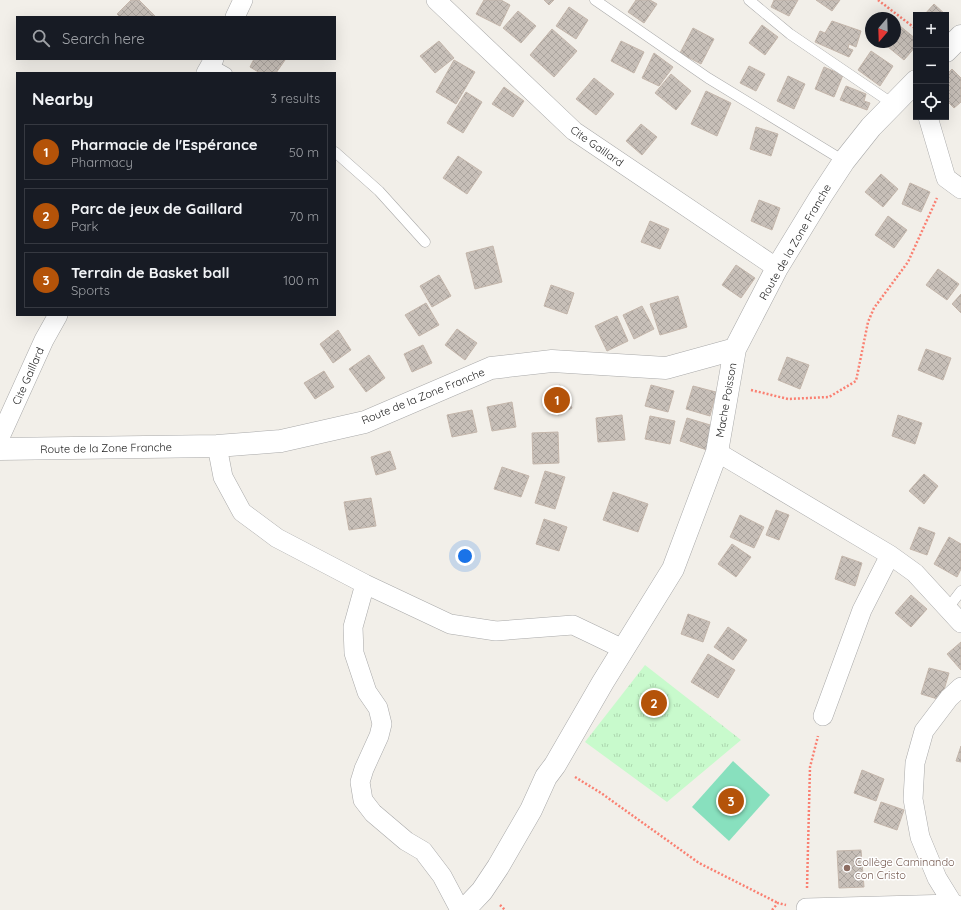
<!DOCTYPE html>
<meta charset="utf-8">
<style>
body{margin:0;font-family:Quicksand,sans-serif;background:#242831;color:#f1f3f6}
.controls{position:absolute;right:12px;top:12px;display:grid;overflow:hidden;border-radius:0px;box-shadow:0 4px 16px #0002}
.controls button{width:36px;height:36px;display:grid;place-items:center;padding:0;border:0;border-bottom:1px solid #363941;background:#171b24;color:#f1f3f6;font:20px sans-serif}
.compass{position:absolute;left:865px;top:12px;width:36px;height:36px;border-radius:50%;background:#171b24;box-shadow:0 4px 16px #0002;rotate:199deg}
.you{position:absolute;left:465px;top:556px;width:14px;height:14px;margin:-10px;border:3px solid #fff;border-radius:50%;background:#1a73e8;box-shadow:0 0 0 6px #1a73e833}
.badge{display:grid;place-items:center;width:26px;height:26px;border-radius:50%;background:#b45309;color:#fff;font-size:13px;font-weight:700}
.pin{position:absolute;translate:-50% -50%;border:2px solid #fff;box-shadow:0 1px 4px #0006}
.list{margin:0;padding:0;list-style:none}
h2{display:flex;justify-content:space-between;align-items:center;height:52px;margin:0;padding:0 16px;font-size:17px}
h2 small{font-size:13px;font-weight:400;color:#9ea1a6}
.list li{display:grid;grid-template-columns:26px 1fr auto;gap:12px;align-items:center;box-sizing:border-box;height:56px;margin:0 8px 8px;padding:0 8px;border:1px solid #363941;border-radius:0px}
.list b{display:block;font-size:15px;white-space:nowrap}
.list p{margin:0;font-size:13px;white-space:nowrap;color:#9ea1a6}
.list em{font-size:13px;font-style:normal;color:#9ea1a6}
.icon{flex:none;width:22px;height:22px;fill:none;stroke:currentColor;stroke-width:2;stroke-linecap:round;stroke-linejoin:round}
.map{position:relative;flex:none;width:961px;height:910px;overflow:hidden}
.search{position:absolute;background:#171b24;box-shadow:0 4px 16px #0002;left:16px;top:16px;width:320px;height:44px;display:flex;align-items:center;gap:10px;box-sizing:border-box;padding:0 14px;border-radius:0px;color:#9ea1a6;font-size:15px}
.panel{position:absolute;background:#171b24;box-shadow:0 4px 16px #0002;left:16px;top:72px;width:320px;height:244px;border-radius:0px}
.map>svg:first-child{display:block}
</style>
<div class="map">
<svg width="961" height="910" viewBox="0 0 961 910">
<defs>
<pattern id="park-tufts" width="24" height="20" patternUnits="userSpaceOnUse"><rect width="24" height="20" fill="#c8facc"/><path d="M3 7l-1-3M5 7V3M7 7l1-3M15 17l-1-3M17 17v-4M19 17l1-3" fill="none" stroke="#acd6af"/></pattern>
<pattern id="building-cross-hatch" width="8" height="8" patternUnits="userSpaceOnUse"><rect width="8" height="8" fill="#c7bfb8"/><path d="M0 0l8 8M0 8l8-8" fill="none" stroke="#aba49e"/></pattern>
</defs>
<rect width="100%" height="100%" fill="#f2efe9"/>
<path fill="url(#park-tufts)" d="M 645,665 L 741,740 L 667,802 L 585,742 Z"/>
<path fill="#88e0be" d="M 733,761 L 770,795 L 729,841 L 692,807 Z"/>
<path fill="url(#building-cross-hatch)" stroke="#c4b6ab" d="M 131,0 L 139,0 L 156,17 L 120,17 L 117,14 Z
M 484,0 L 501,0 L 510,5 L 500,26 L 476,14 Z
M 544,0 L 554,0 L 549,5 Z
M 636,0 L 650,0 L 657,4 L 644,23 L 628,12 Z
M 774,0 L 798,0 L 789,16 L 771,7 Z
M 816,0 L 840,0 L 832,11 Z
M 934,4 L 947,16 L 946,17 L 946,15 L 924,15 Z
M 569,7 L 588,20 L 576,39 L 556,26 Z
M 518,11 L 536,26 L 521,43 L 503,28 Z
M 832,21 L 861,31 L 856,47 L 849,44 L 848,48 L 853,50 L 849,57 L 815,42 L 820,31 L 825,33 Z
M 895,22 L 916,39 L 916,46 L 904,60 L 882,42 L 895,42 Z
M 762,25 L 778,37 L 765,55 L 749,43 Z
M 693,28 L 714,39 L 701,64 L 680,53 Z
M 552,29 L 577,51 L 554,77 L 530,55 Z
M 439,41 L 454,58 L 435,73 L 420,56 Z
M 621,41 L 644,52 L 634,73 L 611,61 Z
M 871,51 L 893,66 L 880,86 L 858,70 Z
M 654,53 L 673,67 L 659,86 L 642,78 Z
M 254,59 L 283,59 L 285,60 L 276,73 L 260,73 L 250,67 Z
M 454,60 L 475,72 L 456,104 L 436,92 Z
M 749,66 L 765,74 L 756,91 L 740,83 Z
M 824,67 L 843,75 L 834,97 L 815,89 Z
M 952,69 L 961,78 L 961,102 L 954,108 L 946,100 L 946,75 Z
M 671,74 L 691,91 L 676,110 L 655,93 Z
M 788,76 L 805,84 L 794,109 L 777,101 Z
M 594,78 L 614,94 L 596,115 L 576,99 Z
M 846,86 L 866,94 L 864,101 L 870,103 L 867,110 L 840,100 Z
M 504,87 L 524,101 L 513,117 L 492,104 Z
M 706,91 L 731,103 L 717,136 L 691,124 Z
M 466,92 L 482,102 L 463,133 L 447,123 Z
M 641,124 L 657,137 L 642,155 L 626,141 Z
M 756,127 L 778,134 L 771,156 L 750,149 Z
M 458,156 L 482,172 L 467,194 L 443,178 Z
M 881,174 L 898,189 L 883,207 L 865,192 Z
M 910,183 L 930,192 L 921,212 L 902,204 Z
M 759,200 L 780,208 L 772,230 L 751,221 Z
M 888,216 L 907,230 L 894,248 L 875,235 Z
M 650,221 L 669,229 L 660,249 L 641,242 Z
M 493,246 L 502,282 L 475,289 L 466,253 Z
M 736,265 L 755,278 L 741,298 L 722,285 Z
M 938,269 L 959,284 L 947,300 L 926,285 Z
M 439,275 L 451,296 L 432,307 L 420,286 Z
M 551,285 L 574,293 L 567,314 L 544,306 Z
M 961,294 L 961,313 L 952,304 Z
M 678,296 L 687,327 L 660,335 L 650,304 Z
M 426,303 L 439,325 L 419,336 L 405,315 Z
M 642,306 L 654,329 L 634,339 L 623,315 Z
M 617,316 L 628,341 L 607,351 L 595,326 Z
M 457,329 L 477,343 L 465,360 L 445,345 Z
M 338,330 L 351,350 L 333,363 L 320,344 Z
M 423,345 L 432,363 L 412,372 L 404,354 Z
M 926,349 L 951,358 L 943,380 L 918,370 Z
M 369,355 L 385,378 L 366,392 L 349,369 Z
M 787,357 L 809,365 L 800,389 L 778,380 Z
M 324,371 L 334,387 L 315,399 L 304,383 Z
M 560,385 L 572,408 L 558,415 L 546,392 Z
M 651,385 L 674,391 L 668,412 L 645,406 Z
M 693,386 L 716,392 L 710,416 L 686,409 Z
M 512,402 L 516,427 L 492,431 L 487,407 Z
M 472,410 L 477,432 L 452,437 L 447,415 Z
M 622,415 L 625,440 L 598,442 L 596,418 Z
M 898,415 L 922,423 L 915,444 L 892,436 Z
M 650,416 L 675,421 L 670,444 L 645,439 Z
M 687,418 L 717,427 L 710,451 L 680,441 Z
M 558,432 L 559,463 L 533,464 L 532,433 Z
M 390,451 L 396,469 L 376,475 L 371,457 Z
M 502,467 L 529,476 L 521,497 L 494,489 Z
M 545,471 L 565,477 L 555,509 L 535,503 Z
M 924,474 L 938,486 L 924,504 L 909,491 Z
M 613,492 L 648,504 L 638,532 L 603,520 Z
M 371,498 L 376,526 L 349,530 L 344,502 Z
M 776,510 L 789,515 L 779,540 L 766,535 Z
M 740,515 L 764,527 L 754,548 L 730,537 Z
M 544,519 L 567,527 L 559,551 L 536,544 Z
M 919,527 L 935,533 L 927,555 L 910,549 Z
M 949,537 L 961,544 L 961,569 L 957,577 L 934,564 Z
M 732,544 L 751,557 L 736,577 L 718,564 Z
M 842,556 L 862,563 L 855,586 L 835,579 Z
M 911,595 L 927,609 L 911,627 L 895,613 Z
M 688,614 L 710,622 L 703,642 L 681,634 Z
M 728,627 L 747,640 L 733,660 L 714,647 Z
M 961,642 L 961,670 L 947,654 Z
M 708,654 L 735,670 L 718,698 L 691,682 Z
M 929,668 L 949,673 L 941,700 L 921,694 Z
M 961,746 L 961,762 L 956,761 Z
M 862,770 L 884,779 L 876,801 L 854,793 Z
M 881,802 L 904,810 L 897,830 L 874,822 Z
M 861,850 L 864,887 L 839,888 L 837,851 Z"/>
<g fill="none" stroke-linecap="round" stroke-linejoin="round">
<g stroke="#a9a9a9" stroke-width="11">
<path id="service" d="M 595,0 L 708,78 L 844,161
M 749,0 L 790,34 L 893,104
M 211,64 L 227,73
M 335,152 L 379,191 L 425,242
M 948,608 L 961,591"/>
</g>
<g stroke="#a9a9a9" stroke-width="20">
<path id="minor" d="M 436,0 L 574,131 L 777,268
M 235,17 L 243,0
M 206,73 L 214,59
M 928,117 L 946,178 L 961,189
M 0,437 L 44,340 L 58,315
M 217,446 L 223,477 L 242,512 L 277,538 L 365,584 L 450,624 L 496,631 L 573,625 L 594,635 L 623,649
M 717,452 L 890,555 L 915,573 L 961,623
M 365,584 L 353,627 L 354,653 L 367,692 L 378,708 L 382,724 L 379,736 L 364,769 L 360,782 L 363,800 L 373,813 L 406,841 L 423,851 L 442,876 L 460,910
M 823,716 L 862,610 L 890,555
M 806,908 L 953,904 L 961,906
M 954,910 L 953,904 L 937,878 L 920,837 L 913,799 L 915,763 L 924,731 L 949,698 L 961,687"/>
</g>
<g stroke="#a9a9a9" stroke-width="23">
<path id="tertiary" d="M 946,51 L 961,36
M 0,449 L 217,446 L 281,441 L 365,422 L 491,368 L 552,361 L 666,368 L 735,349
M 464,910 L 482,891 L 498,867 L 531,810 L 546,777 L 555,765 L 603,682 L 673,569 L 717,452 L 735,349 L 777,268 L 821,196 L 844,161 L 871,127 L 916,81"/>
</g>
<path stroke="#fa8072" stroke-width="2.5" stroke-dasharray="2 2" stroke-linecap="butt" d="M 878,0 L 916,29
M 751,390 L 788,399 L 829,397 L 856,381 L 868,322 L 874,308 L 908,262 L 937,198
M 575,777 L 601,793 L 699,863 L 778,903
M 807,888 L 810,767 L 818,736
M 500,905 L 505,910
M 772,910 L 778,903 L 786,905"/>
<use href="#service" stroke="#fff" stroke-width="10"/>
<use href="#minor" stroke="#fff" stroke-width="19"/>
<use href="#tertiary" stroke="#fff" stroke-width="22"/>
</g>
<circle fill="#8d6e63" stroke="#fff" stroke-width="1.5" cx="847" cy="868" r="4"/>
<g text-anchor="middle" stroke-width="3" stroke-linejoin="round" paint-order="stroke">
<g font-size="11" fill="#222" stroke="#fff">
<text transform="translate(597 146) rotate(35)" y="4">Cite Gaillard</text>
<text transform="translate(795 242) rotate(-60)" y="4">Route de la Zone Franche</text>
<text transform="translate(28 376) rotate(-66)" y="4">Cite Gaillard</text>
<text transform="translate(423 396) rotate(-22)" y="4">Route de la Zone Franche</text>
<text transform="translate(726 400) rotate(-80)" y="4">Mache Poisson</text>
<text transform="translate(106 448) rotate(-1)" y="4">Route de la Zone Franche</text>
</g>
<g font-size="11" fill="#785e54" stroke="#fff" text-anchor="start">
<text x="855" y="866">Collège Caminando<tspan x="855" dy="13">con Cristo</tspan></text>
</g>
</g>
</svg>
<div class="controls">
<button>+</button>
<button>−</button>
<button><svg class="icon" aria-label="locate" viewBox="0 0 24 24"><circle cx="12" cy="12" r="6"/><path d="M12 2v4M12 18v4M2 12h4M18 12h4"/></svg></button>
</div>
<svg class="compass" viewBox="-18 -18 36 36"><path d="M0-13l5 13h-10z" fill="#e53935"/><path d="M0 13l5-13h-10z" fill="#9ea1a6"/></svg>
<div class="you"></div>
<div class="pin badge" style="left:557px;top:400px">1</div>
<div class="pin badge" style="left:654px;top:703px">2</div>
<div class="pin badge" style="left:731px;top:801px">3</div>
<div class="search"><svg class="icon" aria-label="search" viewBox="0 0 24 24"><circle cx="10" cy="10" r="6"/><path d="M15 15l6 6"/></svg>Search here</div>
<section class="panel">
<h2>Nearby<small>3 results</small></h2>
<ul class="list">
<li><span class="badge">1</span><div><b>Pharmacie de l'Espérance</b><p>Pharmacy</p></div><em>50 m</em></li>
<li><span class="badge">2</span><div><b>Parc de jeux de Gaillard</b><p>Park</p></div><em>70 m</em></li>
<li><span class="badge">3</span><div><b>Terrain de Basket ball</b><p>Sports</p></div><em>100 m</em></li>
</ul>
</section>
</div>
